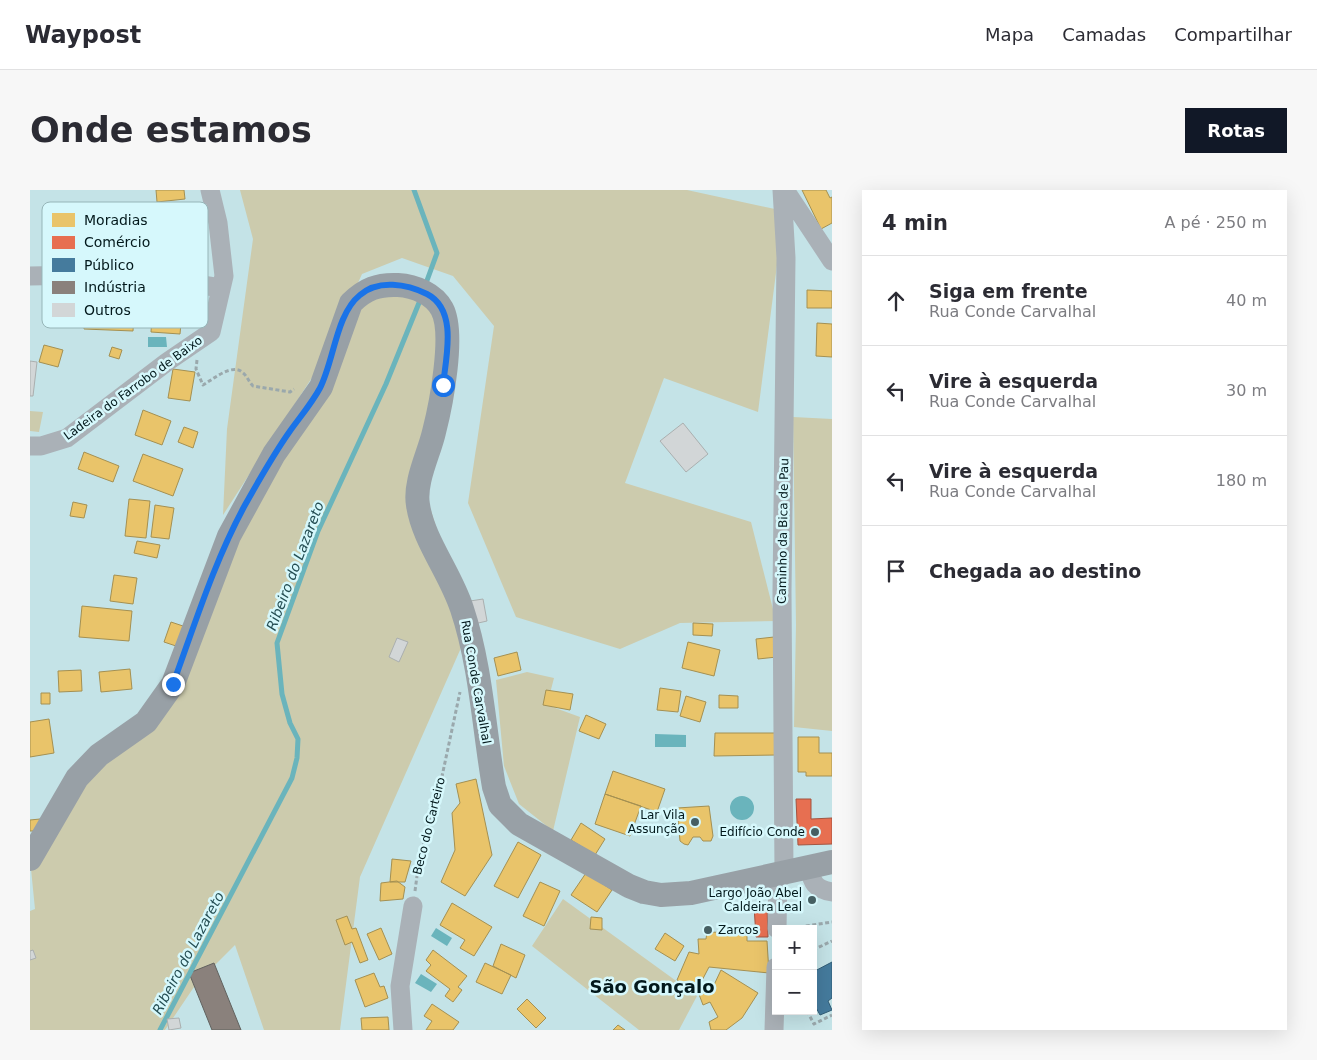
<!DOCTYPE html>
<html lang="pt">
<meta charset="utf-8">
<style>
body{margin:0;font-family:"DejaVu Sans",sans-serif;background:#f7f7f7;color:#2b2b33}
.controls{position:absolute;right:15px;bottom:15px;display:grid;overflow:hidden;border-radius:0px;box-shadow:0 5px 20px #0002}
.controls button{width:45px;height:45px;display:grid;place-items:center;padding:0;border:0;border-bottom:1px solid #e1e1e2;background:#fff;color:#2b2b33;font:25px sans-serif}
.stop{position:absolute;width:15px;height:15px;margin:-11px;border:4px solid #1a73e8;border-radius:50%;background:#fff}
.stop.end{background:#1a73e8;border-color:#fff;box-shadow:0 1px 5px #0008}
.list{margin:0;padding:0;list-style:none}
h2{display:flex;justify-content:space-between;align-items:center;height:65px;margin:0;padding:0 20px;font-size:21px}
h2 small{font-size:16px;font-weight:400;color:#7c7c81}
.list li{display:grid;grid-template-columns:32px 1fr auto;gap:15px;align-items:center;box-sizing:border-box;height:90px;padding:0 20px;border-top:1px solid #e1e1e2}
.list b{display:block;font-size:19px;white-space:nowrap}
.list p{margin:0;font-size:16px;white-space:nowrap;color:#7c7c81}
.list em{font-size:16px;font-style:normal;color:#7c7c81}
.icon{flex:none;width:28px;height:28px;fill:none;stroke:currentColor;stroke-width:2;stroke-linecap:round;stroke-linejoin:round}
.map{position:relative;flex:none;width:802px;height:840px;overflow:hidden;border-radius:0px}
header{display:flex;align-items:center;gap:30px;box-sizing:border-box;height:70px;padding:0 25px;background:#fff;border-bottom:1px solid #e1e1e2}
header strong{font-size:24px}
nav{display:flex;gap:28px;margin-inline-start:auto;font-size:18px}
.intro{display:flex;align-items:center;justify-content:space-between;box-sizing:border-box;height:120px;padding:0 30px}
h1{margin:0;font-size:35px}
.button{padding:12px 22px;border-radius:0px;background:#111827;color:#fff;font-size:18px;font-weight:700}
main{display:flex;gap:30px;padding:0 30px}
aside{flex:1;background:#fff;border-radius:0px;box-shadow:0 5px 20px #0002}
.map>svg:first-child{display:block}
</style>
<header>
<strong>Waypost</strong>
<nav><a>Mapa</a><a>Camadas</a><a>Compartilhar</a></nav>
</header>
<div class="intro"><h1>Onde estamos</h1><a class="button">Rotas</a></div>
<main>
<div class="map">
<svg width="802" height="840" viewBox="0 0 802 840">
<rect width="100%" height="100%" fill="#c4e3e7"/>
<path fill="#cccbad" d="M 210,0 L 657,0 L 754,21 L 728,222 L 634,188 L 595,293 L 721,332 L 746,431 L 650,433 L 590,459 L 486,427 L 438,313 L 464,136 L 423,86 L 372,68 L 332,84 L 294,169 L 193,325 L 197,239 L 223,49 Z
M 344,96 L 413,120 L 391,288 L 438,442 L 330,687 L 310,840 L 234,840 L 205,755 L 166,794 L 135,840 L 0,840 L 0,721 L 5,719 L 0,669 L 47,588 L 116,532 L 188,373 Z
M 0,221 L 13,222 L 9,242 L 0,241 Z
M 763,227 L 802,229 L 802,541 L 764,537 L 766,435 Z
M 497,482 L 524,488 L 517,515 L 550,527 L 523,641 L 489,614 L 474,576 L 466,490 Z
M 533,709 L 667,806 L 649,840 L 609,840 L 502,756 Z"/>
<path fill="#6ab4bc" d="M 118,147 L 136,147 L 137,157 L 118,157 Z
M 625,544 L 656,545 L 656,557 L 625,557 Z
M700 618a12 12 0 1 1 24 0a12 12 0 1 1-24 0Z
M 406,738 L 422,748 L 417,756 L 401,746 Z
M 391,784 L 407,794 L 401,802 L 385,793 Z"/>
<path fill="#e9c46a" stroke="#a49052" d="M 126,0 L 154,0 L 155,9 L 127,12 Z
M 772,0 L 796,0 L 800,8 L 802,7 L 802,33 L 791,39 Z
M 56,95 L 92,97 L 92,105 L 105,106 L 103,141 L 54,139 Z
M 777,100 L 802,101 L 802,118 L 777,118 Z
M 123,109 L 153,111 L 150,144 L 121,142 Z
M 787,133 L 802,134 L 802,167 L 786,166 Z
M 14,155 L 33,160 L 28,177 L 9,172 Z
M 82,157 L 92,160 L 89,169 L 79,166 Z
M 143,179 L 165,182 L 160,211 L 138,208 Z
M 113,220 L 141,231 L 132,255 L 105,245 Z
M 154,237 L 168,242 L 163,258 L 148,252 Z
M 54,262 L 89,276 L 83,292 L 48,279 Z
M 113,264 L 153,279 L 143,306 L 103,291 Z
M 99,309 L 120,311 L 116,348 L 95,346 Z
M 43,312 L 57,315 L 54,328 L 40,326 Z
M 125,315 L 144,318 L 139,349 L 121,347 Z
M 107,351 L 130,355 L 127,368 L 104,363 Z
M 84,385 L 107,388 L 103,414 L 80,411 Z
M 52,416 L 102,421 L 99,451 L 49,447 Z
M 141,432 L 156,437 L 149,457 L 134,452 Z
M 663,433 L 683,434 L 682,446 L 663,445 Z
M 744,447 L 747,467 L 728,469 L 726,449 Z
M 658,452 L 690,460 L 684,486 L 652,478 Z
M 487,462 L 491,480 L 468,486 L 464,468 Z
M 100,479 L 102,499 L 71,502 L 69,482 Z
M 51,480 L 52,501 L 29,502 L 28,481 Z
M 630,498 L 651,501 L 648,522 L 627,520 Z
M 516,500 L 543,504 L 540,520 L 513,515 Z
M 11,503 L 20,503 L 20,514 L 11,514 Z
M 689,505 L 708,506 L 708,518 L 689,518 Z
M 656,506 L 676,512 L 670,532 L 650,526 Z
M 556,525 L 576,534 L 569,549 L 549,541 Z
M 19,529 L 24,563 L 0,567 L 0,532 Z
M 685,543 L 746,543 L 746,565 L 684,566 Z
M 768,547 L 789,547 L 789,563 L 802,563 L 802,586 L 776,586 L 776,582 L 768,582 Z
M 583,581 L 635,599 L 627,622 L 575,604 Z
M 446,589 L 462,665 L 435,706 L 411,692 L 425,660 L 422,623 L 430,613 L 426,594 Z
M 575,604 L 611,616 L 600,646 L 565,634 Z
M 679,616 L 683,646 L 681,651 L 673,651 L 670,647 L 663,647 L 658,655 L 654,654 L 650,651 L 647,618 Z
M 10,629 L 11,641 L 0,641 L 0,630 Z
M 551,633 L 575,649 L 565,665 L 541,650 Z
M 488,652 L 511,665 L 488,708 L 464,696 Z
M 362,669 L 381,671 L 375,692 L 360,692 Z
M 556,683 L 582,700 L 567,722 L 541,705 Z
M 367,691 L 375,697 L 373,709 L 350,711 L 351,693 Z
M 510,692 L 530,701 L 514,736 L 493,726 Z
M 422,713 L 462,737 L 444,766 L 430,758 L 435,750 L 410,735 Z
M 317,726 L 322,739 L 326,738 L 338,770 L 330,773 L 322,752 L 315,755 L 306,730 Z
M 561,727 L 572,728 L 572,740 L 560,739 Z
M 351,738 L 362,764 L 349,770 L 337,744 Z
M 677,742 L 717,743 L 717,751 L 737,751 L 739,783 L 679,777 L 666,802 L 647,790 L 659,762 L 669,764 L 668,749 L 676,749 Z
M 635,743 L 654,756 L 645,771 L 625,759 Z
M 471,754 L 495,765 L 486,788 L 463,776 Z
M 403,760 L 437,786 L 428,797 L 432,800 L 423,812 L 415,806 L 420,799 L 396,781 L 401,775 L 396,770 Z
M 455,773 L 481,785 L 472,804 L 446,792 Z
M 691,780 L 728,803 L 712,828 L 696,840 L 681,840 L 679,832 L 688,827 L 680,812 L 673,815 L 667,799 L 683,797 Z
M 344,783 L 350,797 L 354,796 L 358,808 L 335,817 L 325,790 Z
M 497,809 L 516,828 L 506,838 L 487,819 Z
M 402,814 L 429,832 L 423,840 L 396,840 L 402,831 L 394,826 Z
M 358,827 L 359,840 L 332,840 L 331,828 Z
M 588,835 L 595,840 L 583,840 Z"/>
<path fill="#e76f51" stroke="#a25541" d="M 766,609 L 781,609 L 781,629 L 802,628 L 802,654 L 768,655 Z
M 724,716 L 737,716 L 738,747 L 726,747 Z"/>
<path fill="#457b9d" stroke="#315d76" d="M 802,772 L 802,808 L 798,811 L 802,820 L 790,825 L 783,812 L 783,782 Z"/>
<path fill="#8a817c" stroke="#61625f" d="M 184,773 L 211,840 L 182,840 L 159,783 Z"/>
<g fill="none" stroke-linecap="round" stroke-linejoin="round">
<path stroke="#6ab4bc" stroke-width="5" d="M 384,0 L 407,63 L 395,96
M 130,840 L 262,588 L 267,568 L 268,549 L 260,533 L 252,504 L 247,453 L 288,341 L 356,194 L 391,108"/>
</g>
<path fill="#d2d6d7" stroke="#aaafaf" d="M 0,171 L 7,172 L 3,206 L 0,206 Z
M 653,233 L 678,264 L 656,282 L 630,251 Z
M 453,409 L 457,431 L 444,434 L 440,411 Z
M 367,448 L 378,452 L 369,472 L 359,467 Z
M 3,760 L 6,768 L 0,770 L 0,761 Z
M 149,828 L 151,838 L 139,840 L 137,829 Z"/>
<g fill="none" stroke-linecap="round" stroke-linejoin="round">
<path stroke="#9aa8ac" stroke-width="3" stroke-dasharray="4 2.5" stroke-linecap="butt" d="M 167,170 L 166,179 L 173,195 C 182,190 203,172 213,183 C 217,186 219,192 223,196 L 260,202 L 264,199
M 385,701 L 389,671 L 411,591 L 430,502
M 763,738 L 802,732
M 783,760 L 802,751
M 777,821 L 784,834 L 802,825"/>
<path stroke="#aab1b7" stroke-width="19" d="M 752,0 L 756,68 L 752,402 L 754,682
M 755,0 L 802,71
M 0,86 L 102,84 L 191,98
M 0,256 L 11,256 L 37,248 L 137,172 L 181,142 L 194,86 L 188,33 L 180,0
M 779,677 C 782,693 785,699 802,702
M 747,739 L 748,684
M 373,840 L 370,796 L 383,716
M 744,840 L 746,777"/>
<path stroke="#98a0a6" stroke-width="24" d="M 0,669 L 47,588 L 69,565 L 116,532 L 143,494 L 199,346 L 244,264 L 291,197 L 321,113 C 335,99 348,94 368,95 C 385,96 404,104 412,119 C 425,143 411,215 404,242 C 399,264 384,292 388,315 C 393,350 421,384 432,419 C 451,476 454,539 464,597 L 470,615 L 489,634 L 599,696 L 614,702 L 631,705 L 661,703 L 802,672"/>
</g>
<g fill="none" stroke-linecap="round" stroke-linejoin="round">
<path stroke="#1a73e8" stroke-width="6" d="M 143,494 C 165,434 184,372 215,315 C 229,290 243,265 260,241 C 270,227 282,213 290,198 C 304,171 306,124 330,105 C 348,89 377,94 397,104 C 428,120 416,167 413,195"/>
</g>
<g fill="#465f62" stroke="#d6f8fc" stroke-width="2">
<circle cx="665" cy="632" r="5"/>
<circle cx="785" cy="642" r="5"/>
<circle cx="782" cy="710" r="5"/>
<circle cx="678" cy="740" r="5"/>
</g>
<g text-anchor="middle" stroke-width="5" stroke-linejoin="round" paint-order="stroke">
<g font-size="12" fill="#02181b" stroke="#d6f8fc">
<text transform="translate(103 198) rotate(-36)" y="4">Ladeira do Farrobo de Baixo</text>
<text transform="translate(753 341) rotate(-89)" y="4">Caminho da Bica de Pau</text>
<text transform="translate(446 492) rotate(80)" y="4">Rua Conde Carvalhal</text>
<text transform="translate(399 636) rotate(-76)" y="4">Beco do Carteiro</text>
</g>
<g font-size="12" fill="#02181b" stroke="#d6f8fc" text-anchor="end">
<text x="655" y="629">Lar Vila<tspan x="655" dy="14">Assunção</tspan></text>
<text x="775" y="646">Edifício Conde</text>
<text x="772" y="707">Largo João Abel<tspan x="772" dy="14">Caldeira Leal</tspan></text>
<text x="688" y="744" text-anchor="start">Zarcos</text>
</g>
<g font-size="14" font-style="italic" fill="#254e53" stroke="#d6f8fc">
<text transform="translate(265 376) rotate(-69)" y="5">Ribeiro do Lazareto</text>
<text transform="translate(158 763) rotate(-62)" y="5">Ribeiro do Lazareto</text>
</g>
<g font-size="18" font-weight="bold" fill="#02181b" stroke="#d6f8fc">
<text x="622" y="803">São Gonçalo</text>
</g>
</g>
<rect x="12" y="12" width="166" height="126" rx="8" fill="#d6f8fc" stroke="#96b5b8" stroke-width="1"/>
<rect x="22" y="23" width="23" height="14" fill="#e9c46a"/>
<rect x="22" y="46" width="23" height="13" fill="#e76f51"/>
<rect x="22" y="68" width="23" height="14" fill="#457b9d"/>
<rect x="22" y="91" width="23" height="13" fill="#8a817c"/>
<rect x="22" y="113" width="23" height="14" fill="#d2d6d7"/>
<g font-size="14" fill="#02181b">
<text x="54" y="35">Moradias</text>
<text x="54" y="57">Comércio</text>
<text x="54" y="80">Público</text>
<text x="54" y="102">Indústria</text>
<text x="54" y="125">Outros</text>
</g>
</svg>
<div class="controls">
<button>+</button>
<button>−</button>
</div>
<div class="stop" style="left:413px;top:195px"></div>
<div class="stop end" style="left:143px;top:494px"></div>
</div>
<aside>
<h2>4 min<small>A pé · 250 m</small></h2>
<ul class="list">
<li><svg class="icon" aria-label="ahead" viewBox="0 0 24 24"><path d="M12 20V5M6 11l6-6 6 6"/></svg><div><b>Siga em frente</b><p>Rua Conde Carvalhal</p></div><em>40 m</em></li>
<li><svg class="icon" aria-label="left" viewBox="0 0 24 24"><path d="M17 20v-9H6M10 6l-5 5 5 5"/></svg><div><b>Vire à esquerda</b><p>Rua Conde Carvalhal</p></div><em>30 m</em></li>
<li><svg class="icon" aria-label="left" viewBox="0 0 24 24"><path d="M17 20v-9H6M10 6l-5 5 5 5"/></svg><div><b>Vire à esquerda</b><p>Rua Conde Carvalhal</p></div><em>180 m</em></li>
<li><svg class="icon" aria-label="arrive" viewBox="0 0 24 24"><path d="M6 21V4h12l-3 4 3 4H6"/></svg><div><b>Chegada ao destino</b></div></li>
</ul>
</aside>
</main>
